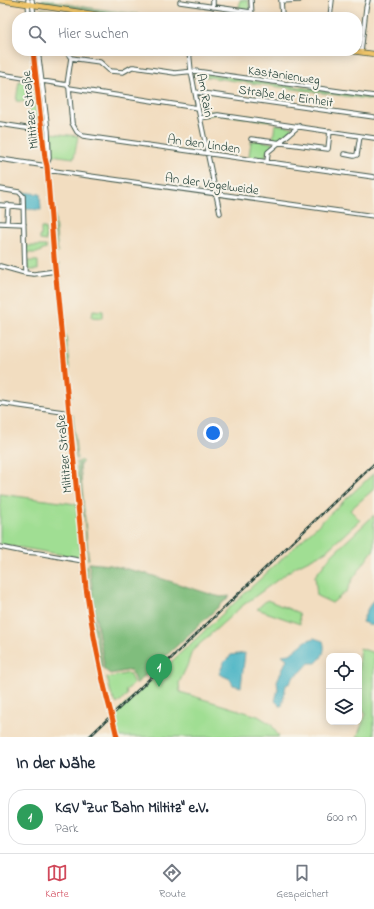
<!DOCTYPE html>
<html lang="de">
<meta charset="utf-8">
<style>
body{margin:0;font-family:"Indie Flower",sans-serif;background:#f6f6f7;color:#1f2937}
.controls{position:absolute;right:12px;bottom:12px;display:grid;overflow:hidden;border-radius:8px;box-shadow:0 2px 10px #0003}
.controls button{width:36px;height:36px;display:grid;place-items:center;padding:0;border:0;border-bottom:1px solid #e0e1e3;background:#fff;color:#1f2937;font:20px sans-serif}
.you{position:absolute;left:213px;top:433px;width:14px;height:14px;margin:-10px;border:3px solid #fff;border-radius:50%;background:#1a73e8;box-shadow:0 0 0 6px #1a73e833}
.badge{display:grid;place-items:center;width:26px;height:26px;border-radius:50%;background:#d1495b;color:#fff;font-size:13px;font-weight:700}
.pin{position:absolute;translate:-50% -33px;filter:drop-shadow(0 1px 2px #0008)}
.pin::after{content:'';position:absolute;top:21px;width:14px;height:12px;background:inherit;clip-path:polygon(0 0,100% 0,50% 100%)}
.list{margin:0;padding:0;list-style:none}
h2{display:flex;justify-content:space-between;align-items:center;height:52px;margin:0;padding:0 16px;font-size:17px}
h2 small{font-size:13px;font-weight:400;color:#747a83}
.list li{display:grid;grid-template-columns:26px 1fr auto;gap:12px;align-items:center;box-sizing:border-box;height:56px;margin:0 8px 8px;padding:0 8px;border:1px solid #e0e1e3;border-radius:16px}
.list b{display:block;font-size:15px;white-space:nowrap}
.list p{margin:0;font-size:13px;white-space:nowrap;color:#747a83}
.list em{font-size:13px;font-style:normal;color:#747a83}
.icon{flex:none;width:22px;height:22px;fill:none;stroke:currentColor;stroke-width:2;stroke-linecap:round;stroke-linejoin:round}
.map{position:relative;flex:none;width:374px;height:737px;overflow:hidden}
.search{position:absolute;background:#fff;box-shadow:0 2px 10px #0003;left:12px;right:12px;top:12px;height:44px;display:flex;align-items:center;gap:10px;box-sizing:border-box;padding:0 14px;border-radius:16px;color:#747a83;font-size:15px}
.sheet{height:116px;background:#fff}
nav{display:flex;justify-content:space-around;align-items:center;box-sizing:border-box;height:56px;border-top:1px solid #e0e1e3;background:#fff;font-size:11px;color:#747a83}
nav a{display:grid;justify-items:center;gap:2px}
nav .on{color:#d1495b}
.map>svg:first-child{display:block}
</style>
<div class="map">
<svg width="374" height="737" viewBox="0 0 374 737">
<rect width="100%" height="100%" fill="#f7f3e8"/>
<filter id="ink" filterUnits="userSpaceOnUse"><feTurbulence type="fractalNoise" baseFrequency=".025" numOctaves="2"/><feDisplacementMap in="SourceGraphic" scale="8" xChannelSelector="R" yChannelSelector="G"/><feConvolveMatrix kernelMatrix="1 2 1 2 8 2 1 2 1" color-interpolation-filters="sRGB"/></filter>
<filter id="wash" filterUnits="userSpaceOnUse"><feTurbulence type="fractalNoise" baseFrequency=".012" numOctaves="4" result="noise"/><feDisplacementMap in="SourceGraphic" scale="16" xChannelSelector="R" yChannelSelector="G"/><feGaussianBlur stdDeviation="0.9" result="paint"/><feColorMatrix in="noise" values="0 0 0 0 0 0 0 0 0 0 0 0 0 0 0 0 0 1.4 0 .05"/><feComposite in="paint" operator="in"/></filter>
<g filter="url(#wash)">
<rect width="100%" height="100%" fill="#f2ddc0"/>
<path fill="#a0de93" stroke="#608e64" d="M 42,0 L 49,0 L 77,6 L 158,17 L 150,17 L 77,7 Z
M 240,0 L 248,0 L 250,10 L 248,11 L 239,9 Z
M 41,1 L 59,4 L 76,8 L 142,17 C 107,17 74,8 40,3 Z
M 40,9 L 43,9 L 101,17 L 87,17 L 40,10 Z
M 196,72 L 374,98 L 374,100 L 193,75 L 194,73 Z
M 19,81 L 33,83 C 38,90 35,98 35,106 C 35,114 39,120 40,128 L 30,127 L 29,102 L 16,101 Z
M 200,110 L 271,119 L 271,121 L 217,114 L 204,116 L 202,114 Z
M 275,124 L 292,127 L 293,129 L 291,131 L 290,130 L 280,138 L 281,139 L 279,141 L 273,140 Z
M 51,133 L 78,136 L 74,158 L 51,155 Z
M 256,140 L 272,143 L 273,146 L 266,152 L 266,157 L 264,159 L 250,157 L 249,156 L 251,142 Z
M 51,196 L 53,197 L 58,253 L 57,253 Z
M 41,228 L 45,228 L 46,241 L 40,240 L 39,236 L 41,236 Z
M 26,246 L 46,246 L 46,249 L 43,250 L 37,253 L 26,253 Z
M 27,261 L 38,261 L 38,270 L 28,270 Z
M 58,264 L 59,264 L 63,306 L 61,306 Z
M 93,310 L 103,311 L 103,318 L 92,317 Z
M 64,335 L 66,335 L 72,396 L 70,396 Z
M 72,414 L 73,415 L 77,459 L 76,459 Z
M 79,461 L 82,461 L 82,463 L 80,464 L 88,554 L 89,559 L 88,560 Z
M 76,462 L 78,462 L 81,504 L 80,504 Z
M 374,473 L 374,489 L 350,510 L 360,520 L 325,552 L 295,567 L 242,606 L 192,651 L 187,666 L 179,683 L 180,692 L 258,716 L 271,724 L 279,737 L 118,737 L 114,715 Z
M 0,494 L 76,504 L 81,558 L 0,544 Z
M 374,515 L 374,549 L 352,580 L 347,591 L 332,603 L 317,596 L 315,576 L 331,556 Z
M 87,565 L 92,608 L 102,664 L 101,668 L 92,617 L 85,567 Z
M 267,600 L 299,613 L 300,624 L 257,609 Z
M 360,648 L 374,653 L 374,737 L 357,737 L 366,714 L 359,702 L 359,656 Z
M 129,673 L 134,684 L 126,690 L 127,695 L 117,704 L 112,696 L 107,678 Z"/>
<path fill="#80bd7d" stroke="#507d58" d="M 89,563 L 110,565 L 144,573 L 213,595 L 221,597 L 230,596 L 136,684 L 131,670 L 110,674 L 103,668 L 104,664 L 95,613 Z"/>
<path fill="#48b4c5" stroke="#34787c" d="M 22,192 L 40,194 L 41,210 L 25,209 L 25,196 Z
M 374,599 L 374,626 L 362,622 L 368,608 Z
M 314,638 L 323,641 C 326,650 323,657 316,663 L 309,663 L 301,672 L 293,677 L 290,683 L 286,685 L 282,706 L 280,706 L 275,701 L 278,689 L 277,681 L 287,659 L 282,655 L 290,654 L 306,641 Z
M 245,653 L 241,687 L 233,685 L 230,679 L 219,674 L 224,662 L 231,655 Z"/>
</g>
<g filter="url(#ink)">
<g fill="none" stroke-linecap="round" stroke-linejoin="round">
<g stroke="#3f5549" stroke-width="5.5">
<path id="minor" d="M 28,0 L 29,17
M 32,0 L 34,17
M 213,0 L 213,7
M 251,0 L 252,17
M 281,1 L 299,0
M 180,2 L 251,12
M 280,17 L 282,15 L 281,0
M 330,17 L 332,0
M 33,51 L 45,158 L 47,166 L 54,257 L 86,588 C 90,616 95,644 101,671 C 105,693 112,715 117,737
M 38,51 L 48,131 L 49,158 L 47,165
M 66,51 L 71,58 L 67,85
M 189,51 L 191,71 L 198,108 L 220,213
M 361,52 L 366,8 L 368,0
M 71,58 L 100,62 L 110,71 L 123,72 L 132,67 L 134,67 L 175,73 L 195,71 L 374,96
M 0,74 L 67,85 L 69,88 L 72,123 L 77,132 L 83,136 L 374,177
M 69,88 L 198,108
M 195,92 L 374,117
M 200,118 L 218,115 L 374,138
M 0,124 L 39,130
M 251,139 L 328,149 L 330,131
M 344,154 L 354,156 L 357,155 L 360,136
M 0,159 L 47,166
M 267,162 L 268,152 L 299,126
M 47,170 L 374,216
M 0,189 L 19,192 L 23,196 L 25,273 L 34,274 L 56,271
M 0,205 L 23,207
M 0,223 L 24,224
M 7,223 L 8,205
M 0,266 L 25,273
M 0,403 L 70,413
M 0,547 L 25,552 L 38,553 L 83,561"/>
</g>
<g stroke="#3f5549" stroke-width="6">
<path id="major" d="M 0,0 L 113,17
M 351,51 L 374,54"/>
</g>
<use href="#minor" stroke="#fff" stroke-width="3.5"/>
<use href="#major" stroke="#efc469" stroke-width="4.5"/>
<g stroke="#1f3d34" stroke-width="2.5">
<path id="rail" d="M 89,737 L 374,464"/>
</g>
<use href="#rail" stroke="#f7f3e8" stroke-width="1" stroke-dasharray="3" stroke-linecap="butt"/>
<g stroke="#f7f3e8" stroke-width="8">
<path id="cycleway" d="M 33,51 L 45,158 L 47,166 L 54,257 L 86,588 C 90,616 95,644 101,671 C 105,693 112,715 117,737"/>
</g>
<use href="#cycleway" stroke="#e8590c" stroke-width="5"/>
</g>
</g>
<g text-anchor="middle" stroke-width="4" stroke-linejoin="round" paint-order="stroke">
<g font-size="13" fill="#1f3d34" stroke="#f7f3e8">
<text transform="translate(284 74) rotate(8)" y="5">Kastanienweg</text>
<text transform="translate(206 95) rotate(79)" y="5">Am Rain</text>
<text transform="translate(286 95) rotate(8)" y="5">Straße der Einheit</text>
<text transform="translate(29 110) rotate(-96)" y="5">Miltitzer Straße</text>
<text transform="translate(204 143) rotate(8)" y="5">An den Linden</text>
<text transform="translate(212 183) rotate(8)" y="5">An der Vogelweide</text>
<text transform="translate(63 454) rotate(-95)" y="5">Miltitzer Straße</text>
</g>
</g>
</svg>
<div class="controls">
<button><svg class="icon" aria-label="locate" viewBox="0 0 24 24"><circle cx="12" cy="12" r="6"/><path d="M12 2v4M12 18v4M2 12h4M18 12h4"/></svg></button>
<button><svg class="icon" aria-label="layers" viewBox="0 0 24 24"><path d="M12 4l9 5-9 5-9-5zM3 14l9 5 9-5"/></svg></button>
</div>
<div class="you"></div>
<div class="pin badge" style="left:159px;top:687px;background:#2e9e5b">1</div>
<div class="search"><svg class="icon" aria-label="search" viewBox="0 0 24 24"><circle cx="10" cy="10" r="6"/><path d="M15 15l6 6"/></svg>Hier suchen</div>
</div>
<section class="sheet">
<h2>In der Nähe<small></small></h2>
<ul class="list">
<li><span class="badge" style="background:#2e9e5b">1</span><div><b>KGV &quot;Zur Bahn Miltitz&quot; e.V.</b><p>Park</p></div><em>600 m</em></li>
</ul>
</section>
<nav>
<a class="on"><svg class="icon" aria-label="map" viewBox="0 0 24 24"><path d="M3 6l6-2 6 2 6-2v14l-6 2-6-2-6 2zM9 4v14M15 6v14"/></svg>Karte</a>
<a><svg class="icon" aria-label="directions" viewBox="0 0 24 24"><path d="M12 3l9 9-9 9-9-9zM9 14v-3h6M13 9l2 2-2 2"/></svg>Route</a>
<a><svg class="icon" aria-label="saved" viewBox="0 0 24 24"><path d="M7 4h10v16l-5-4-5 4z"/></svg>Gespeichert</a>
</nav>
